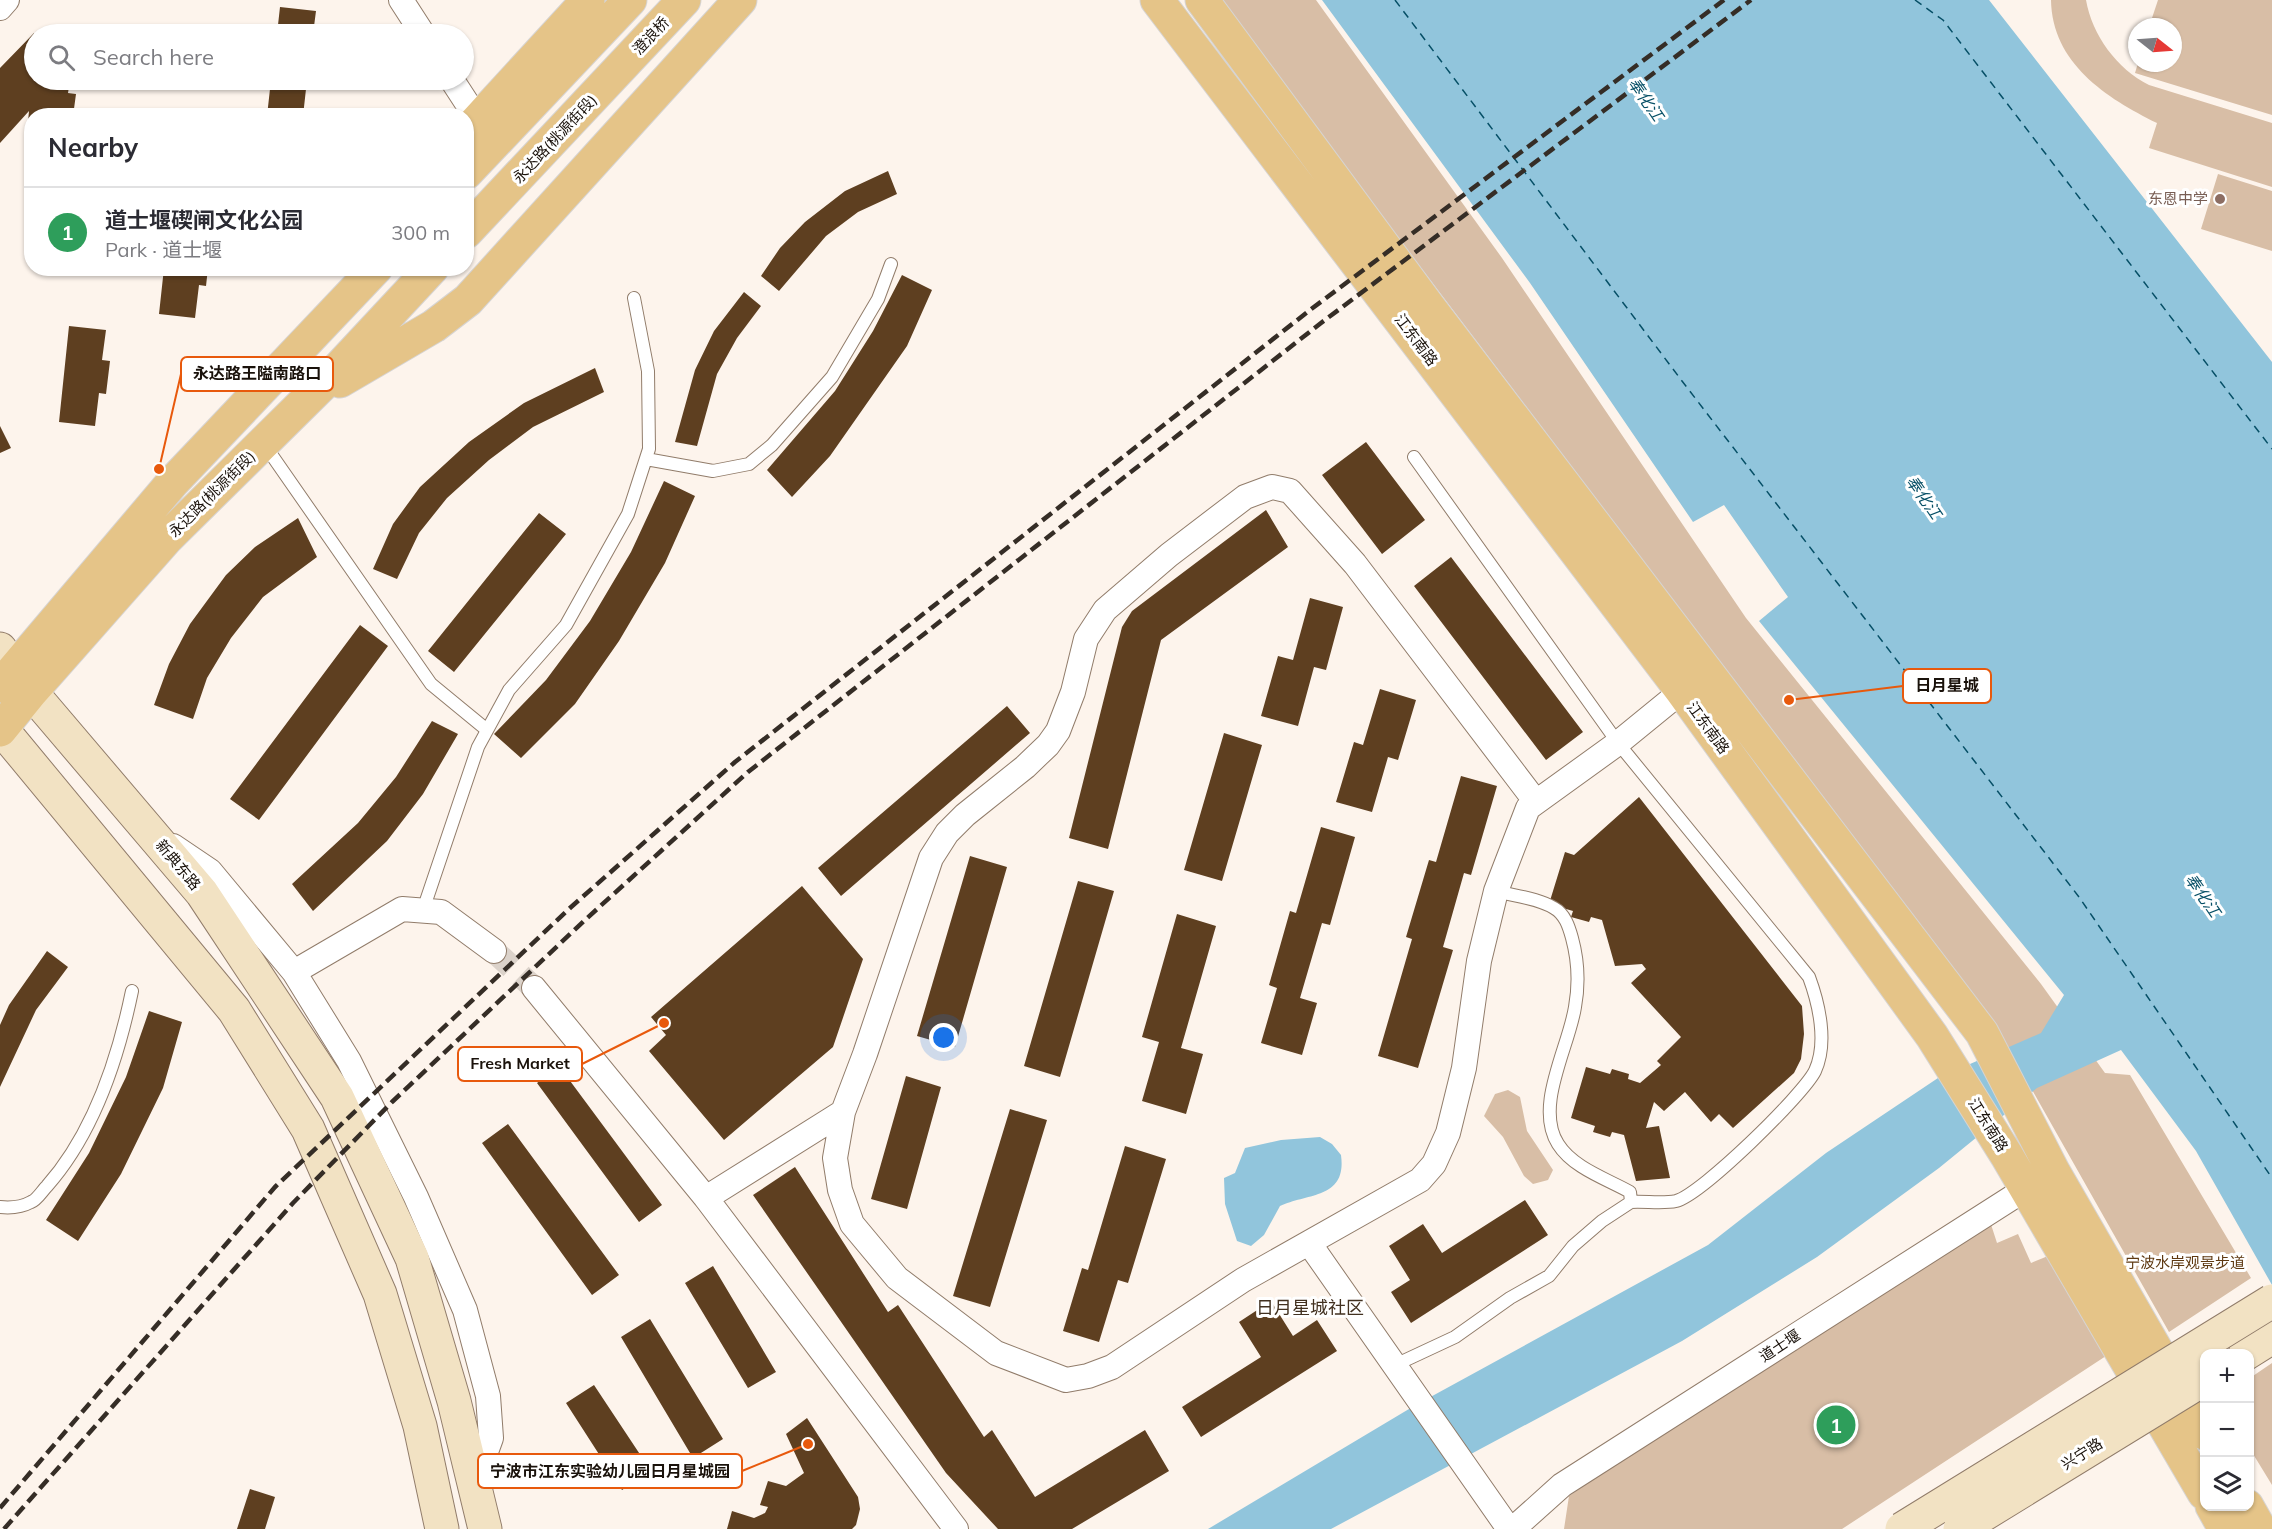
<!DOCTYPE html>
<meta charset="utf-8">
<style>
body{margin:0;font-family:Mulish,"Noto Sans SC",sans-serif;background:#f2f2f3;color:#2b2b33}
.controls{position:absolute;right:18px;bottom:18px;display:grid;overflow:hidden;border-radius:12px;box-shadow:0 2px 4px #0004}
.controls button{width:54px;height:54px;display:grid;place-items:center;padding:0;border:0;border-bottom:2px solid #e1e1e2;background:#fff;color:#2b2b33;font:30px sans-serif}
.compass{position:absolute;left:2128px;top:18px;width:54px;height:54px;border-radius:50%;background:#fff;box-shadow:0 2px 4px #0004;rotate:107deg}
.you{position:absolute;left:944px;top:1038px;width:21px;height:21px;margin:-15px;border:4px solid #fff;border-radius:50%;background:#1a73e8;box-shadow:0 0 0 9px #1a73e833}
.badge{display:grid;place-items:center;width:39px;height:39px;border-radius:50%;background:#db2777;color:#fff;font-size:20px;font-weight:700}
.pin{position:absolute;translate:-50% -50%;border:3px solid #fff;box-shadow:0 2px 6px #0006}
.list{margin:0;padding:0;list-style:none}
h2{display:flex;justify-content:space-between;align-items:center;height:78px;margin:0;padding:0 24px;font-size:26px}
h2 small{font-size:20px;font-weight:400;color:#7c7c81}
.list li{display:grid;grid-template-columns:39px 1fr auto;gap:18px;align-items:center;box-sizing:border-box;height:90px;padding:0 24px;border-top:2px solid #e1e1e2}
.list b{display:block;font-size:22px;white-space:nowrap}
.list p{margin:0;font-size:20px;white-space:nowrap;color:#7c7c81}
.list em{font-size:20px;font-style:normal;color:#7c7c81}
.icon{flex:none;width:33px;height:33px;fill:none;stroke:currentColor;stroke-width:2;stroke-linecap:round;stroke-linejoin:round}
.map{position:relative;flex:none;width:2272px;height:1529px;overflow:hidden}
.search{position:absolute;background:#fff;box-shadow:0 2px 4px #0004;left:24px;top:24px;width:450px;height:66px;display:flex;align-items:center;gap:15px;box-sizing:border-box;padding:0 21px;border-radius:33px;color:#7c7c81;font-size:22px}
.panel{position:absolute;background:#fff;box-shadow:0 2px 4px #0004;left:24px;top:108px;width:450px;height:168px;border-radius:24px}
.map>svg:first-child{display:block}
</style>
<div class="map">
<svg width="2272" height="1529" viewBox="0 0 2272 1529">
<rect width="100%" height="100%" fill="#fdf4ec"/>
<path fill="#d8bea6" d="M 1218,0 L 1316,0 L 1502,258 L 1746,618 L 2041,984 L 2105,1073 L 2130,1075 L 2251,1278 L 2169,1332 L 1997,1028 Z
M 2051,0 L 2086,0 C 2092,35 2117,69 2149,85 L 2272,123 L 2272,187 L 2149,148 L 2157,123 C 2106,98 2052,63 2051,0 Z
M 2158,0 L 2272,0 L 2272,115 L 2135,73 L 2138,63 L 2173,63 L 2173,27 L 2149,27 Z
M 2218,174 L 2272,191 L 2272,251 L 2201,229 Z
M 1508,1090 L 1520,1097 L 1527,1131 L 1553,1170 L 1548,1180 L 1533,1184 L 1524,1176 L 1503,1137 L 1484,1116 L 1495,1094 Z
M 1986,1209 L 1997,1243 L 2018,1234 L 2031,1263 L 2048,1256 L 2109,1354 L 1842,1529 L 1564,1529 L 1569,1496 Z
M 2272,1363 L 2272,1485 L 2250,1449 L 2250,1378 Z"/>
<path fill="#91c5dc" d="M 1322,0 L 1989,0 L 2272,362 L 2272,1285 L 2196,1151 L 2121,1050 L 2037,1088 L 1939,1168 L 1817,1257 L 1682,1341 L 1331,1529 L 1208,1529 L 1414,1406 L 1708,1245 L 1826,1153 L 1938,1078 L 2041,1033 L 2064,995 L 1759,621 L 1788,597 L 1724,505 L 1693,522 L 1530,283 Z
M 1320,1137 L 1332,1144 L 1341,1155 C 1347,1199 1308,1193 1280,1206 L 1264,1235 L 1251,1246 L 1237,1241 L 1225,1204 L 1224,1178 L 1235,1173 L 1245,1148 L 1281,1140 Z"/>
<g fill="none" stroke-linecap="round" stroke-linejoin="round">
<path stroke="#064f66" stroke-width="1.5" stroke-dasharray="8 6" stroke-linecap="butt" d="M 1395,0 L 1682,381 L 2079,897 L 2272,1178
M 1915,0 L 1943,20 L 2272,449"/>
</g>
<path fill="#5e3f20" d="M 280,7 L 316,11 L 313,34 L 277,34 Z
M 34,33 L 34,80 L 70,80 L 68,93 L 76,94 L 73,116 L 32,116 L 32,156 L 25,155 L 29,111 L 0,143 L 0,68 Z
M 271,80 L 307,80 L 303,116 L 267,116 Z
M 888,171 L 897,194 L 858,212 L 826,236 L 779,291 L 761,276 L 780,248 L 805,222 L 845,191 Z
M 164,268 L 208,268 L 206,286 L 199,285 L 195,318 L 159,314 Z
M 902,275 L 932,290 L 907,346 L 830,456 L 792,497 L 767,470 L 835,391 L 873,331 Z
M 744,292 L 761,306 L 737,338 L 717,374 L 697,446 L 675,442 L 695,370 L 714,331 Z
M 69,326 L 106,330 L 102,360 L 110,361 L 106,394 L 99,393 L 95,426 L 59,422 Z
M 595,368 L 604,392 L 533,427 L 489,460 L 447,498 L 419,533 L 397,579 L 373,569 L 393,524 L 420,487 L 469,442 L 524,403 Z
M 0,426 L 11,448 L 0,453 Z
M 1366,442 L 1425,520 L 1382,554 L 1322,475 Z
M 664,481 L 695,496 L 665,563 L 619,641 L 575,704 L 521,758 L 494,734 L 546,680 L 590,621 L 631,552 Z
M 1266,510 L 1288,547 L 1161,640 L 1108,849 L 1069,838 L 1122,627 L 1132,611 Z
M 539,513 L 566,534 L 454,672 L 428,651 Z
M 298,518 L 317,557 L 263,597 L 231,638 L 207,678 L 193,719 L 154,705 L 169,664 L 190,624 L 226,575 L 255,547 Z
M 1451,557 L 1583,732 L 1546,760 L 1414,586 Z
M 1310,598 L 1343,607 L 1326,670 L 1314,667 L 1298,726 L 1261,716 L 1278,656 L 1293,660 Z
M 360,625 L 388,646 L 259,820 L 230,799 Z
M 1380,689 L 1416,700 L 1398,760 L 1388,757 L 1372,812 L 1336,802 L 1354,742 L 1363,745 Z
M 1007,706 L 1030,733 L 841,896 L 818,868 Z
M 432,721 L 458,734 L 423,794 L 387,841 L 313,911 L 292,884 L 358,823 L 396,777 Z
M 1224,733 L 1262,745 L 1222,881 L 1184,870 Z
M 1461,776 L 1497,786 L 1471,875 L 1464,873 L 1443,947 L 1453,950 L 1418,1068 L 1378,1056 L 1412,939 L 1406,937 L 1429,860 L 1436,862 Z
M 1639,797 L 1802,1006 L 1804,1034 L 1801,1059 L 1794,1073 L 1733,1128 L 1719,1114 L 1711,1122 L 1685,1092 L 1664,1111 L 1654,1102 L 1646,1128 L 1659,1126 L 1670,1178 L 1636,1181 L 1624,1135 L 1612,1132 L 1610,1137 L 1593,1132 L 1595,1126 L 1571,1118 L 1586,1067 L 1610,1074 L 1612,1069 L 1629,1074 L 1628,1079 L 1640,1083 L 1661,1065 L 1657,1061 L 1681,1037 L 1631,983 L 1646,969 L 1642,964 L 1615,966 L 1602,920 L 1591,917 L 1589,922 L 1571,917 L 1573,911 L 1549,904 L 1565,852 L 1574,855 Z
M 1321,827 L 1355,837 L 1330,925 L 1322,923 L 1300,998 L 1317,1003 L 1302,1055 L 1261,1043 L 1277,988 L 1269,985 L 1290,911 L 1296,913 Z
M 970,856 L 1007,867 L 955,1047 L 917,1036 Z
M 1078,881 L 1114,891 L 1060,1077 L 1024,1066 Z
M 802,886 L 863,959 L 833,1047 L 724,1140 L 649,1051 L 666,1035 L 651,1017 Z
M 1177,914 L 1216,926 L 1181,1048 L 1203,1054 L 1186,1114 L 1142,1101 L 1159,1042 L 1142,1037 Z
M 47,951 L 68,967 L 36,1010 L 0,1087 L 0,1025 L 9,1005 Z
M 149,1011 L 182,1022 L 163,1088 L 121,1174 L 78,1241 L 46,1220 L 89,1153 L 126,1077 Z
M 559,1066 L 662,1205 L 639,1222 L 537,1083 Z
M 906,1076 L 941,1087 L 907,1209 L 871,1199 Z
M 1010,1109 L 1047,1120 L 990,1307 L 953,1296 Z
M 508,1124 L 619,1275 L 592,1295 L 482,1143 Z
M 1125,1146 L 1166,1159 L 1128,1283 L 1118,1280 L 1099,1342 L 1063,1331 L 1082,1268 L 1088,1270 Z
M 795,1167 L 888,1312 L 898,1305 L 984,1437 L 992,1430 L 1035,1497 L 1145,1430 L 1169,1471 L 1072,1529 L 998,1529 L 946,1473 L 753,1195 Z
M 1525,1200 L 1548,1235 L 1411,1323 L 1391,1292 L 1410,1280 L 1389,1246 L 1423,1224 L 1442,1253 Z
M 713,1266 L 776,1372 L 748,1388 L 685,1283 Z
M 1271,1301 L 1293,1336 L 1317,1320 L 1337,1351 L 1201,1437 L 1182,1407 L 1261,1357 L 1239,1322 Z
M 650,1319 L 723,1439 L 693,1458 L 621,1337 Z
M 594,1385 L 651,1471 L 622,1490 L 566,1403 Z
M 807,1418 L 858,1497 L 860,1509 L 856,1525 L 852,1529 L 727,1529 L 732,1511 L 754,1518 L 765,1513 L 768,1507 L 760,1505 L 768,1481 L 786,1486 L 804,1473 L 786,1434 Z
M 250,1489 L 275,1497 L 265,1529 L 237,1529 Z"/>
<g fill="none" stroke-linecap="round" stroke-linejoin="round">
<path stroke="#dbd2ca" stroke-width="24" stroke-dasharray="24 12" stroke-linecap="butt" d="M 494,951 L 534,988"/>
<g stroke="#917c6a" stroke-width="14">
<path id="lane" d="M 264,444 L 431,684 L 487,730
M 1414,457 L 1618,743 L 1809,977 C 1819,1004 1828,1043 1815,1071 C 1803,1095 1702,1194 1676,1201 C 1663,1204 1645,1201 1631,1202
M 646,459 L 713,471 L 749,464 L 772,445 L 832,377 L 878,299 L 891,264
M 423,910 L 478,747 L 509,690 L 566,625 L 628,514 L 649,449 L 648,371 L 634,298
M 0,1207 C 10,1208 22,1207 31,1202 C 37,1200 42,1191 47,1186 C 94,1133 118,1059 132,991
M 1395,1365 L 1455,1337 L 1510,1298 L 1549,1276 L 1573,1246 L 1602,1221 L 1631,1202 L 1630,1192 C 1607,1179 1573,1168 1558,1144 C 1534,1106 1569,1047 1575,1007 C 1579,985 1578,960 1572,938 C 1569,927 1565,914 1554,908 C 1538,898 1514,896 1496,891"/>
</g>
<g stroke="#917c6a" stroke-width="26">
<path id="street" d="M 401,0 L 423,34
M 0,8 L 7,0
M 452,80 L 478,120
M 1536,802 L 1355,564 L 1290,491 L 1272,487 L 1245,497 L 1169,555 L 1105,610 L 1086,639 L 1073,692 L 1058,731 L 1048,745 L 1025,767 L 965,815 L 947,833 L 931,858 L 865,1054 L 843,1112 L 835,1158 L 840,1190 L 852,1224 L 897,1278 L 996,1353 L 1066,1380 L 1088,1376 L 1112,1367 L 1243,1280 L 1420,1180 L 1434,1164 L 1448,1133 L 1464,1068 L 1479,961 L 1496,891 L 1528,808 L 1618,743 L 1694,681
M 173,846 L 210,871 L 294,972 L 349,1061 L 416,1197 L 465,1310 L 488,1396 L 491,1438 L 474,1485
M 294,972 L 402,909 L 441,912 L 494,951
M 534,988 L 706,1198 L 956,1529
M 706,1198 L 843,1112
M 1309,1243 L 1509,1529
M 1513,1529 L 1562,1485 L 2038,1181"/>
</g>
<g stroke="#917c6a" stroke-width="35">
<path id="secondary" d="M 0,649 L 31,692 L 202,893 L 337,1097 L 412,1258 L 454,1401 L 485,1529
M 0,727 L 234,1010 L 308,1129 L 380,1294 L 420,1426 L 442,1529
M 2245,1354 L 2272,1337"/>
</g>
<g stroke="#d6d4d3" stroke-width="35">
<path id="primary" d="M 1157,0 L 1682,691 L 1932,1036 L 2007,1156 L 2204,1493
M 1202,0 L 1428,306 L 1982,1033 L 2053,1171 L 2204,1433
M 466,133 L 588,0
M 466,173 L 630,0
M 466,232 L 684,0
M 340,381 L 434,326 L 468,300 L 740,0
M 0,686 L 172,483 L 376,268
M 0,730 L 31,692 L 167,538 L 335,372 L 432,268
M 2212,1506 L 2225,1529
M 2247,1506 L 2260,1529"/>
</g>
<use href="#lane" stroke="#fff" stroke-width="12"/>
<use href="#street" stroke="#fff" stroke-width="24"/>
<use href="#secondary" stroke="#f2e2c3" stroke-width="33"/>
<use href="#primary" stroke="#e5c488" stroke-width="33"/>
<path stroke="#352d26" stroke-width="4.5" stroke-dasharray="12 6" stroke-linecap="butt" d="M 0,1508 L 275,1187 L 570,908 L 735,762 L 1310,310 L 1724,0
M 4,1529 L 293,1203 L 392,1102 L 585,920 L 748,772 L 1321,323 L 1751,0"/>
<g stroke="#917c6a" stroke-width="35" stroke-linecap="butt">
<path id="secondary-bridge" d="M 1902,1529 L 2272,1301
M 1960,1529 L 2204,1379"/>
</g>
<use href="#secondary-bridge" stroke="#f2e2c3" stroke-width="33"/>
</g>
<circle fill="#8d6e63" stroke="#fff" stroke-width="2" cx="2220" cy="199" r="6"/>
<g text-anchor="middle" stroke-width="6" stroke-linejoin="round" paint-order="stroke">
<g font-size="15" fill="#1a120b" stroke="#fff">
<text transform="translate(651 36) rotate(-47)" y="5">澄浪桥</text>
<text transform="translate(555 139) rotate(-47)" y="5">永达路(桃源街段)</text>
<text transform="translate(1416 340) rotate(53)" y="5">江东南路</text>
<text transform="translate(212 494) rotate(-45)" y="5">永达路(桃源街段)</text>
<text transform="translate(1708 728) rotate(54)" y="5">江东南路</text>
<text transform="translate(178 865) rotate(50)" y="5">新典东路</text>
<text transform="translate(1988 1125) rotate(58)" y="5">江东南路</text>
<text transform="translate(1780 1346) rotate(-33)" y="5">道士堰</text>
<text transform="translate(2082 1454) rotate(-32)" y="5">兴宁路</text>
</g>
<g font-size="15" fill="#785e54" stroke="#fff" text-anchor="end">
<text x="2208" y="204">东恩中学</text>
</g>
<g font-size="15" fill="#5e3911" stroke="#fff">
<text x="2185" y="1268">宁波水岸观景步道</text>
</g>
<g font-size="16" font-style="italic" fill="#064f66" stroke="#fff">
<text transform="translate(1646 99) rotate(55)" y="6">奉化江</text>
<text transform="translate(1924 497) rotate(55)" y="6">奉化江</text>
<text transform="translate(2203 895) rotate(55)" y="6">奉化江</text>
</g>
<g font-size="18" fill="#423120" stroke="#fff">
<text x="1310" y="1314">日月星城社区</text>
</g>
</g>
<path fill="none" stroke="#e8590c" stroke-width="2" d="M159 469L181 374M1789 700L1903 686M664 1023L582 1064M808 1444L742 1471"/>
<g fill="#e8590c" stroke="#fff" stroke-width="2">
<circle cx="159" cy="469" r="6"/>
<circle cx="1789" cy="700" r="6"/>
<circle cx="664" cy="1023" r="6"/>
<circle cx="808" cy="1444" r="6"/>
</g>
<g fill="#fff" stroke="#e8590c" stroke-width="2">
<rect x="181" y="357" width="152" height="34" rx="6"/>
<rect x="1903" y="669" width="88" height="34" rx="6"/>
<rect x="458" y="1047" width="124" height="34" rx="6"/>
<rect x="478" y="1454" width="264" height="34" rx="6"/>
</g>
<g font-size="16" text-anchor="middle" font-weight="bold" fill="#1a120b">
<text x="257" y="379">永达路王隘南路口</text>
<text x="1947" y="691">日月星城</text>
<text x="520" y="1069">Fresh Market</text>
<text x="610" y="1477">宁波市江东实验幼儿园日月星城园</text>
</g>
</svg>
<div class="controls">
<button>+</button>
<button>−</button>
<button><svg class="icon" aria-label="layers" viewBox="0 0 24 24"><path d="M12 4l9 5-9 5-9-5zM3 14l9 5 9-5"/></svg></button>
</div>
<svg class="compass" viewBox="-18 -18 36 36"><path d="M0-13l5 13h-10z" fill="#e53935"/><path d="M0 13l5-13h-10z" fill="#7c7c81"/></svg>
<div class="you"></div>
<div class="pin badge" style="left:1836px;top:1425px;background:#2e9e5b">1</div>
<div class="search"><svg class="icon" aria-label="search" viewBox="0 0 24 24"><circle cx="10" cy="10" r="6"/><path d="M15 15l6 6"/></svg>Search here</div>
<section class="panel">
<h2>Nearby<small></small></h2>
<ul class="list">
<li><span class="badge" style="background:#2e9e5b">1</span><div><b>道士堰碶闸文化公园</b><p>Park · 道士堰</p></div><em>300 m</em></li>
</ul>
</section>
</div>
